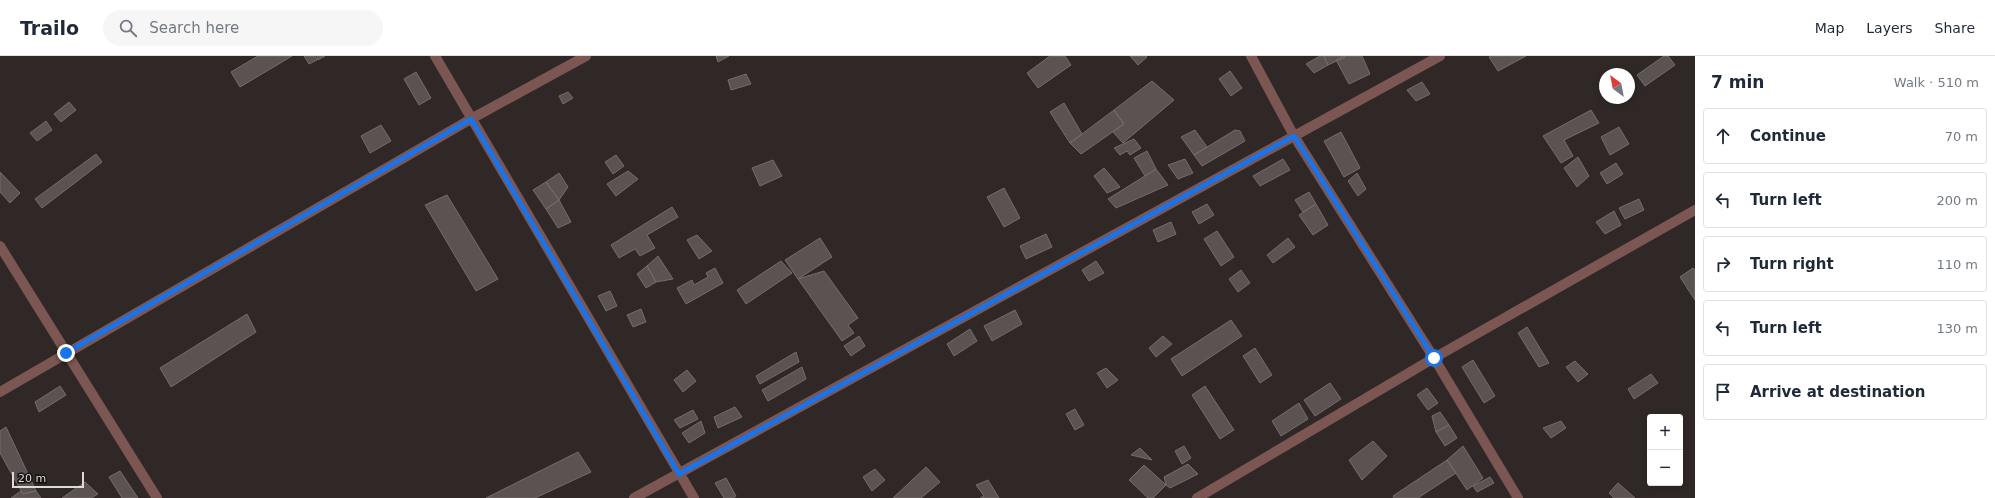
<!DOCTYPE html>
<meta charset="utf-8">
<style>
body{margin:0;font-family:"DejaVu Sans",sans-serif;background:#f6f6f7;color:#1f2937}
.controls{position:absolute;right:12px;bottom:12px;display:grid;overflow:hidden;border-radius:4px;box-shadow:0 2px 6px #0003}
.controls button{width:36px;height:36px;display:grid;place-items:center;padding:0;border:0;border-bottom:1px solid #e0e1e3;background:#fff;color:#1f2937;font:20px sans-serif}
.compass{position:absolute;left:1599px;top:12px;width:36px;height:36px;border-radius:50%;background:#fff;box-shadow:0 2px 6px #0003;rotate:328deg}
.scale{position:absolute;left:12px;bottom:10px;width:72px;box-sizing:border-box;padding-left:4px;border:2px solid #dfdad9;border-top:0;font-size:11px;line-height:14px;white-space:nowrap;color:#dfdad9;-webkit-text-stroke:3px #151212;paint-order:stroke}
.stop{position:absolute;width:12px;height:12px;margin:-9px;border:3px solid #1a73e8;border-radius:50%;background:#fff}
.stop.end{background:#1a73e8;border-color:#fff;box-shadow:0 1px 4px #0008}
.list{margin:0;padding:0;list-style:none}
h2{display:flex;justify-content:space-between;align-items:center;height:52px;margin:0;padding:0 16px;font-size:17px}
h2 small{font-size:13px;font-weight:400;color:#747a83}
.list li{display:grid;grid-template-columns:26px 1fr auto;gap:12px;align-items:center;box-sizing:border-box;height:56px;margin:0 8px 8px;padding:0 8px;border:1px solid #e0e1e3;border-radius:4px}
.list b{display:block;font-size:15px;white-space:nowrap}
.list em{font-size:13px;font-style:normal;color:#747a83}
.icon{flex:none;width:22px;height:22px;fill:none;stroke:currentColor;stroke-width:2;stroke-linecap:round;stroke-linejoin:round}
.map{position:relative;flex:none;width:1695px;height:442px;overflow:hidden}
header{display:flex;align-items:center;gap:24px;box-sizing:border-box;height:56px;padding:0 20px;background:#fff;border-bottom:1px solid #e0e1e3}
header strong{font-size:19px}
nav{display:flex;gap:22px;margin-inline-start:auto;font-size:14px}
.search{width:280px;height:36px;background:#f6f6f7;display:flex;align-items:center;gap:10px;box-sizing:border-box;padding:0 14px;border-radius:22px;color:#747a83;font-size:15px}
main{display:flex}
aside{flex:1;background:#fff}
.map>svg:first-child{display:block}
</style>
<header>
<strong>Trailo</strong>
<div class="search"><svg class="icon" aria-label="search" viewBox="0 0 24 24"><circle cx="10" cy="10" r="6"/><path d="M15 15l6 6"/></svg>Search here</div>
<nav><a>Map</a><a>Layers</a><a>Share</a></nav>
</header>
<main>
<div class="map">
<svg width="1695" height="442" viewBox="0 0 1695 442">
<rect width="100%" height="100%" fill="#2f2827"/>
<path fill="#5b5352" stroke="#756c6b" d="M 258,0 L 292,0 L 240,31 L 231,16 Z
M 304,0 L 315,0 L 317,4 L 309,8 Z
M 317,0 L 325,0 L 318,4 Z
M 716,0 L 729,0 L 718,6 Z
M 1050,0 L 1065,0 L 1071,9 L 1038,32 L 1027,17 Z
M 1130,0 L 1146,0 L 1147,1 L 1138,9 Z
M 1320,0 L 1324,0 L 1328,9 L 1314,17 L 1306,8 Z
M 1324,0 L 1344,0 L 1345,1 L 1328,9 Z
M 1344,0 L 1362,0 L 1370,18 L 1349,28 L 1336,4 Z
M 1492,0 L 1526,0 L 1498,15 L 1489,1 Z
M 1664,0 L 1668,0 L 1675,9 L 1645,30 L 1637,19 Z
M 1230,15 L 1242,32 L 1231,40 L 1219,23 Z
M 416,16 L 431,42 L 419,49 L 404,23 Z
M 746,18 L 751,28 L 731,34 L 728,24 Z
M 1152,25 L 1174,44 L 1123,87 L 1113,76 L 1124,68 L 1114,54 Z
M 1422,26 L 1430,38 L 1416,45 L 1407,34 Z
M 568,36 L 573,42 L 563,48 L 559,40 Z
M 69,46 L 76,54 L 61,66 L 54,58 Z
M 1064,47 L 1082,78 L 1070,87 L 1050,56 Z
M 1114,54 L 1124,68 L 1081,98 L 1070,87 Z
M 1591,54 L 1599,67 L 1564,84 L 1573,100 L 1561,107 L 1543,80 Z
M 46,65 L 52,74 L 37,85 L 30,77 Z
M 381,69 L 391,85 L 370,97 L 361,80 Z
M 1619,71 L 1629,88 L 1610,99 L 1601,81 Z
M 1195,74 L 1207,91 L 1194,99 L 1181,81 Z
M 1235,74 L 1240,75 L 1245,85 L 1202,110 L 1194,99 Z
M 1341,76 L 1360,112 L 1344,121 L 1324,85 Z
M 1134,83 L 1141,92 L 1130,99 L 1127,95 L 1120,99 L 1114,92 Z
M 1147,95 L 1156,113 L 1145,120 L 1134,102 Z
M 96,98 L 102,106 L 42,152 L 35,143 Z
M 616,99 L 624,110 L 613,118 L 605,106 Z
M 1578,101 L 1589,120 L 1577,131 L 1564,112 Z
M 1185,103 L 1193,117 L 1178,123 L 1168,109 Z
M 1283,103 L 1290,114 L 1260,130 L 1253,120 Z
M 773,104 L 782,120 L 760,130 L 752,112 Z
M 1616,107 L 1623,118 L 1607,128 L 1600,117 Z
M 1104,112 L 1120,131 L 1107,137 L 1094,120 Z
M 1156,113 L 1168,129 L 1116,152 L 1108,143 Z
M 628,115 L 638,123 L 616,140 L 607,128 Z
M 0,116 L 20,137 L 10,147 L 0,136 Z
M 559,117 L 568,131 L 559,144 L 546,126 Z
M 1357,117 L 1366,133 L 1358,140 L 1348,125 Z
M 546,126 L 559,144 L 546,153 L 533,134 Z
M 1004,132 L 1020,162 L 1004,171 L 987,141 Z
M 1309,136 L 1316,148 L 1303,156 L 1295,144 Z
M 447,139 L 498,223 L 476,235 L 425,149 Z
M 1639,143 L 1644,154 L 1625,163 L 1619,152 Z
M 559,144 L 571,166 L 558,172 L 546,153 Z
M 1207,148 L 1214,159 L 1199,168 L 1192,156 Z
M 1316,148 L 1328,169 L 1313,179 L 1299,159 Z
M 672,151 L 678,161 L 647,179 L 655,192 L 640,200 L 635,193 L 619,202 L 611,189 Z
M 1614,155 L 1621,169 L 1605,178 L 1596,166 Z
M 1171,166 L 1176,178 L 1158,186 L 1153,174 Z
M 1217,175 L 1234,201 L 1221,210 L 1204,183 Z
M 1046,178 L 1052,191 L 1026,203 L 1020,190 Z
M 697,179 L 712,195 L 699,203 L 687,184 Z
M 820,182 L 832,201 L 798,223 L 785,204 Z
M 1288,182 L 1295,191 L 1273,207 L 1267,199 Z
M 658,200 L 673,223 L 656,226 L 647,210 Z
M 781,205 L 792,217 L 746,248 L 737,234 Z
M 1096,205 L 1104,217 L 1089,225 L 1082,214 Z
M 647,210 L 656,226 L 646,232 L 637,218 Z
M 715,212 L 723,227 L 686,248 L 677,232 L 692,224 L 694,229 L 708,221 L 706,217 Z
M 1693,212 L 1695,214 L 1695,244 L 1680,221 Z
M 1241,214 L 1250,227 L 1238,236 L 1229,223 Z
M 824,215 L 858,262 L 848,269 L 854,277 L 842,285 L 798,223 Z
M 610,235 L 617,250 L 606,255 L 598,240 Z
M 641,253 L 646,266 L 633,271 L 627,259 Z
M 1015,254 L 1022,268 L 992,285 L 984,270 Z
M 247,258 L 256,276 L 171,331 L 160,312 Z
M 1231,264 L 1242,280 L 1182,320 L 1171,303 Z
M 1527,271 L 1549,307 L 1539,311 L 1518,277 Z
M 970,273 L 977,285 L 954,300 L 947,288 Z
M 859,280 L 865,290 L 851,300 L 844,290 Z
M 1163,280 L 1172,288 L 1156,301 L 1149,292 Z
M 1255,292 L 1272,319 L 1260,327 L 1243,300 Z
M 796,296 L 799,306 L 760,328 L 756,320 Z
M 1473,304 L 1495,340 L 1484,347 L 1462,311 Z
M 1575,305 L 1588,318 L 1578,326 L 1566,311 Z
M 802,311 L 806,323 L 768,345 L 762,334 Z
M 1106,312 L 1118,324 L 1107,332 L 1097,317 Z
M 687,314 L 696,325 L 683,336 L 674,324 Z
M 1651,318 L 1658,327 L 1634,343 L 1628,333 Z
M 1330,327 L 1341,343 L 1315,360 L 1304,344 Z
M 60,330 L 66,339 L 39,356 L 35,346 Z
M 1205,330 L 1234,374 L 1220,383 L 1192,339 Z
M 1427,332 L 1438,347 L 1428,354 L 1417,339 Z
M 1299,347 L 1308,363 L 1281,380 L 1272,365 Z
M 735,351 L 742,361 L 718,372 L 714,361 Z
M 1075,353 L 1084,369 L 1075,374 L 1066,358 Z
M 693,354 L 698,363 L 680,372 L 674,364 Z
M 1440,356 L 1449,369 L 1436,376 L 1432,360 Z
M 701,365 L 705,377 L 689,387 L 682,377 Z
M 1561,365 L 1566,372 L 1551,382 L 1543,372 Z
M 1449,369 L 1457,382 L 1445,390 L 1436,376 Z
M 6,371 L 36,435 L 23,438 L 0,397 L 0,375 Z
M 1373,385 L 1387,400 L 1362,424 L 1349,404 Z
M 1184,390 L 1191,402 L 1182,408 L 1175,395 Z
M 1463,390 L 1483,422 L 1467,434 L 1447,404 Z
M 1140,392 L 1152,404 L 1131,399 Z
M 578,396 L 591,416 L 535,442 L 486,442 Z
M 1447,404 L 1456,417 L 1418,442 L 1394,442 L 1393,440 Z
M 1188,408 L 1198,418 L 1170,432 L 1166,429 L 1164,421 Z
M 1144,409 L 1166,429 L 1153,442 L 1148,442 L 1129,424 Z
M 926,411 L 940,426 L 921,442 L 893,442 Z
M 875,413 L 885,424 L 872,435 L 863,421 Z
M 120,415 L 138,442 L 122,442 L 109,421 Z
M 1490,421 L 1494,427 L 1477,436 L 1473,430 Z
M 726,422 L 736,440 L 733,442 L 724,442 L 715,427 Z
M 988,424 L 999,442 L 980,442 L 984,440 L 976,429 Z
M 85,426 L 98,438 L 91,442 L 62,442 Z
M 1618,427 L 1635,442 L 1614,442 L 1609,437 Z
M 21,435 L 23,438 L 36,435 L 41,442 L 11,442 Z"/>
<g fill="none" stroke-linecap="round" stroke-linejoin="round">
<path stroke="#7c5652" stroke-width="10" d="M 435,0 L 694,442
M 1251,0 L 1294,80 L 1434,302 L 1518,442
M 0,190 L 157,442
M 0,336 L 471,63 L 586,0
M 634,442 L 1440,0
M 1197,442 L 1434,302 L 1695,154"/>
</g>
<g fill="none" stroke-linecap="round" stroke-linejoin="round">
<path stroke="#1a73e8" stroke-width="5" d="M 66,297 L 471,63 L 679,418 L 1294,80 L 1434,302"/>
</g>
</svg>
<div class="controls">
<button>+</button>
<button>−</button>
</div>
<svg class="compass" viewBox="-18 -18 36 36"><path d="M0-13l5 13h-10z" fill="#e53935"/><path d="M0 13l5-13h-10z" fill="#747a83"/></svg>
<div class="scale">20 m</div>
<div class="stop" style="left:1434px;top:302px"></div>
<div class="stop end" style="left:66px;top:297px"></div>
</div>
<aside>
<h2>7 min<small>Walk · 510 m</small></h2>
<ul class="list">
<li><svg class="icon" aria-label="ahead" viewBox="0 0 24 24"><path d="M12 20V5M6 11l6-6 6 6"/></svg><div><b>Continue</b></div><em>70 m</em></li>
<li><svg class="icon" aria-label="left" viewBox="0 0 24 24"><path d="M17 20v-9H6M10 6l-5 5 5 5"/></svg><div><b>Turn left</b></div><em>200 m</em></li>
<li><svg class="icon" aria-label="right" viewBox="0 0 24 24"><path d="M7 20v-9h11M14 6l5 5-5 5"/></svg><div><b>Turn right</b></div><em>110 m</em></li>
<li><svg class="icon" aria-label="left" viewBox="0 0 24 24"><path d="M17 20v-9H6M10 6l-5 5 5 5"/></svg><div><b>Turn left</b></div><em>130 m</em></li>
<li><svg class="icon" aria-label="arrive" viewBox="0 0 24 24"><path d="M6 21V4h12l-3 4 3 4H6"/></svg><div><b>Arrive at destination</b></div></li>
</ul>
</aside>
</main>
